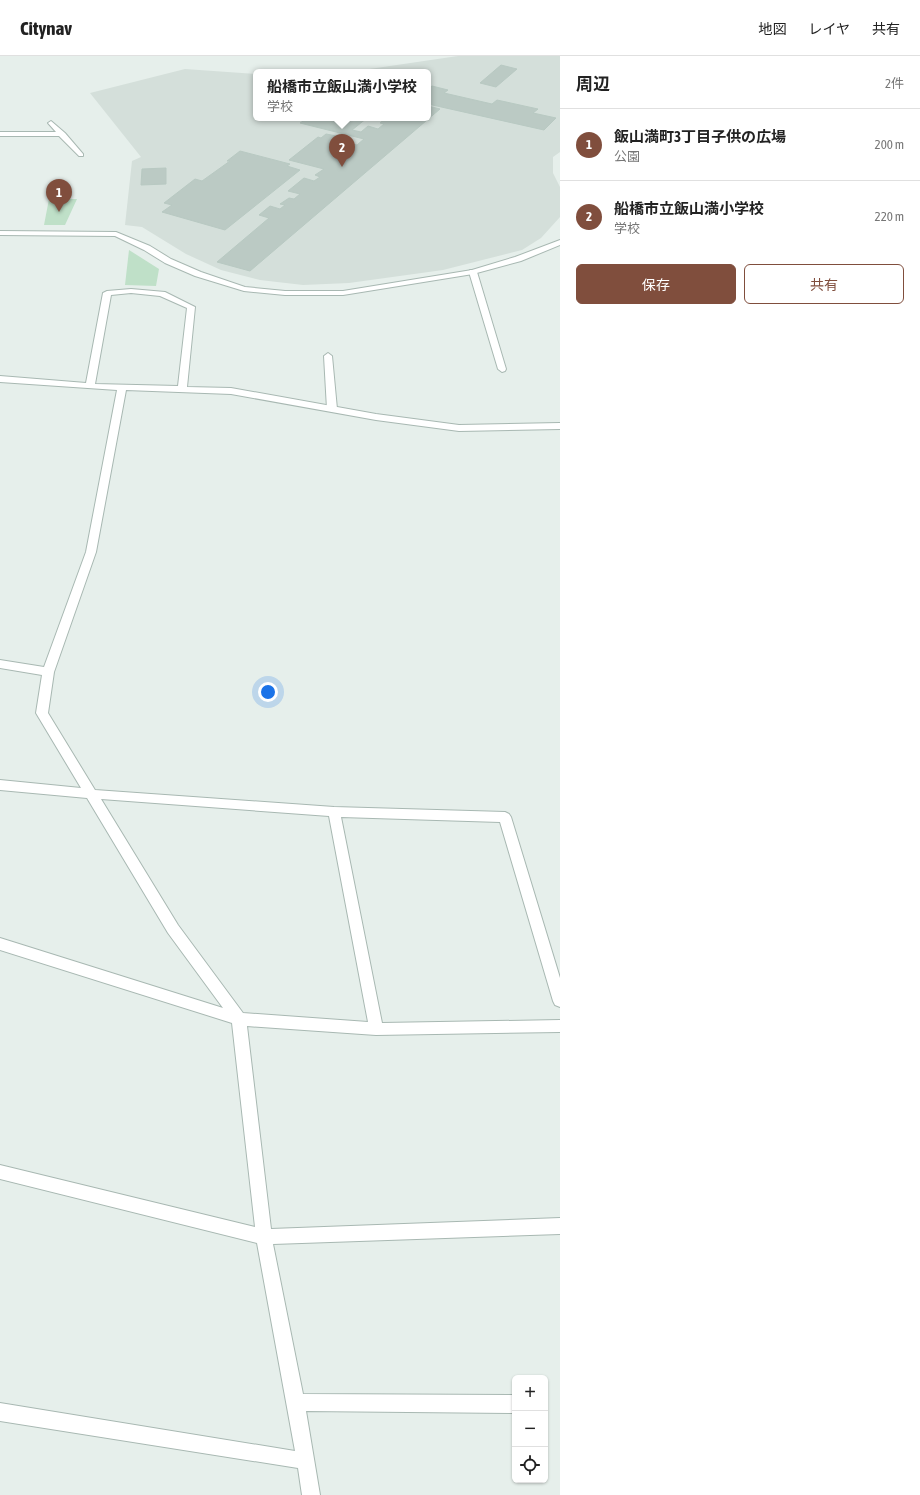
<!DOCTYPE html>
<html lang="ja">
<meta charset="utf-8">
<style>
body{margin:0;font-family:"Asap Condensed","Noto Sans JP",sans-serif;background:#f2f2f2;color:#222}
.controls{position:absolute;right:12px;bottom:12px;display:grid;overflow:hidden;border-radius:6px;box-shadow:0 1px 3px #0004}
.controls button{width:36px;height:36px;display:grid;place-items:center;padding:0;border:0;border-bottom:1px solid #e0e0e0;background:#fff;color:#222;font:20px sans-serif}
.you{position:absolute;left:268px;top:636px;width:14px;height:14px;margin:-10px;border:3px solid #fff;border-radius:50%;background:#1a73e8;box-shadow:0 0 0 6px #1a73e833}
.badge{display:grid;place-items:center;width:26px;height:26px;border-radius:50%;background:#804e3d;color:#fff;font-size:13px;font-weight:700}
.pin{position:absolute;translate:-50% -33px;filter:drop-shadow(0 1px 2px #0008)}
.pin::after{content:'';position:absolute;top:21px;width:14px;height:12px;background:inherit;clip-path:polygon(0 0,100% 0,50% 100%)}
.popup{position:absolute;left:253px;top:13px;width:178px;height:52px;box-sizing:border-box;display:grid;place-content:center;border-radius:6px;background:#fff;filter:drop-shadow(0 1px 3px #0005);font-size:13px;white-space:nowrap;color:#767676}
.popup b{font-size:15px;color:#222}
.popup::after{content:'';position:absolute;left:50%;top:100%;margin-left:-8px;border:8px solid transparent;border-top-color:#fff}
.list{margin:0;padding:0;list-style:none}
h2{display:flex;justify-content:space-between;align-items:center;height:52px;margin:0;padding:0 16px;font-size:17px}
h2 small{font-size:13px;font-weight:400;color:#767676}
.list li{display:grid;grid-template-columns:26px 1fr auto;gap:12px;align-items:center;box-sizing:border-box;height:72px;padding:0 16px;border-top:1px solid #e0e0e0}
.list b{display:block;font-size:15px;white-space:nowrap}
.list p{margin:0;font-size:13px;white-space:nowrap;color:#767676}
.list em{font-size:13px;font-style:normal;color:#767676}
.actions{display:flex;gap:8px;padding:12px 16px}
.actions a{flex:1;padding:9px 0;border:1px solid #804e3d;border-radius:6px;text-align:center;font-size:14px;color:#804e3d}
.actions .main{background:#804e3d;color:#fff}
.icon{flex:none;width:22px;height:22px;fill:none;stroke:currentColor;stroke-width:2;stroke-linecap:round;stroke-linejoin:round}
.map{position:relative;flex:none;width:560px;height:1439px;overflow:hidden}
header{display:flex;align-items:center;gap:24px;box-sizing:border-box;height:56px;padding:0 20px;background:#fff;border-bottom:1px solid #e0e0e0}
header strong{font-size:19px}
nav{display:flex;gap:22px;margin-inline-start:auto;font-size:14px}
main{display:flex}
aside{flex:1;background:#fff}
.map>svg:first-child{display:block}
</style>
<header>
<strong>Citynav</strong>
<nav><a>地図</a><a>レイヤ</a><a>共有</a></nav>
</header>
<main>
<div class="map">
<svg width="560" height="1439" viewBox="0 0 560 1439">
<rect width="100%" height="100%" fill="#e6efeb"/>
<path fill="#d4dfda" d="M 458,0 L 560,0 L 560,96 L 553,101 L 553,117 L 560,131 L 560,161 L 541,182 L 522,194 L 443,214 L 349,227 L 303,229 L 260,224 L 221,214 L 186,198 L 142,171 L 125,169 L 132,105 L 141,101 L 90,37 L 185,13 L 256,18 L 256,62 L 428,62 L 428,16 L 349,16 Z"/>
<path fill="#bfe0c8" d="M 49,143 L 77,143 L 65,169 L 44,169 Z
M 129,194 L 159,213 L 156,230 L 125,229 Z"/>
<path fill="#bbcac4" stroke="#b8c9c2" d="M 501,9 L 517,13 L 496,31 L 480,27 Z
M 432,30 L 448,34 L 444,37 L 492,48 L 497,44 L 538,53 L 533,57 L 556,62 L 544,74 L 428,48 L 428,33 Z
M 428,50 L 440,53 L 250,215 L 217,206 L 269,162 L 259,159 L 270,150 L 280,153 L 285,149 L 280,148 L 289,142 L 294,143 L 300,138 L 288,135 L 304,122 L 314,125 L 320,121 L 315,119 L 324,113 L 289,104 L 318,81 L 321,82 L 326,78 L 342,81 L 338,85 L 357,89 L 364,83 L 300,67 L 308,62 L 367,62 L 352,74 L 361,76 L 368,70 L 378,73 L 384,68 L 380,67 L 386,62 L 428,62 Z
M 240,95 L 290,108 L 287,110 L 300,114 L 225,174 L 162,156 L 172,149 L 164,147 L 195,123 L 202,125 L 230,105 L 227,105 Z
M 166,112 L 166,128 L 141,129 L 142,113 Z"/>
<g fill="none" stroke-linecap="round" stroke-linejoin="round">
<g stroke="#a8b8b2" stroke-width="2">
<path id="service" d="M 470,214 L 473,214 L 477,216 L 506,313 L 505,315 L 502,316 L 498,313 L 469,216 Z
M 328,297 L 332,300 L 337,353 L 332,356 L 327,353 L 324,300 Z"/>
</g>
<g stroke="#a8b8b2" stroke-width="2">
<path id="minor" d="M 51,65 L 65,77 L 83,98 L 83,100 L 79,100 L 59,80 L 0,80 L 0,76 L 56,76 L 48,67 Z
M 0,175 L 116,176 L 150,190 L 171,203 L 201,216 L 245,231 L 285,235 L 343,235 L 472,214 L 515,201 L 560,184 L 560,189 L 521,205 L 473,218 L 343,239 L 285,239 L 244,235 L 195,220 L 165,207 L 144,194 L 115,180 L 0,179 Z
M 131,233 L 165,236 L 195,251 L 187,331 L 231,332 L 376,358 L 459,369 L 560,367 L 560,373 L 459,375 L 376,364 L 231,338 L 126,334 L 96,496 L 54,616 L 48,657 L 95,734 L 334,751 L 505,756 L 509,758 L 511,761 L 560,922 L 560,951 L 555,949 L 553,945 L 500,766 L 341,761 L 382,967 L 560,964 L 560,976 L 376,979 L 247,970 L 271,1173 L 560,1162 L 560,1178 L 273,1188 L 303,1338 L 515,1339 L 515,1357 L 306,1355 L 320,1439 L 302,1439 L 298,1412 L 0,1365 L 0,1347 L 295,1395 L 257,1187 L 0,1123 L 0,1109 L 255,1171 L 232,967 L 0,894 L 0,882 L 223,952 L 168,877 L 87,742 L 0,734 L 0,724 L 81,732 L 36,657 L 42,619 L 0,612 L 0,604 L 44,611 L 86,496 L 117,334 L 0,326 L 0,320 L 86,327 L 103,237 L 107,235 ZM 131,237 L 160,240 L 187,252 L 178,330 L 95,328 L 111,239 ZM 101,743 L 329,760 L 368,966 L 243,957 L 178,869 Z"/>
</g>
<use href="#service" fill="#fff" fill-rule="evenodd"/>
<use href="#minor" fill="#fff" fill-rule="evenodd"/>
</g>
</svg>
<div class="controls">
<button>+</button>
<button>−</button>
<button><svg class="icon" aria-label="locate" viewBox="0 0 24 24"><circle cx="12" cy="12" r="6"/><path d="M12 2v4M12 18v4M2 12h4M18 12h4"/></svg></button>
</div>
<div class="you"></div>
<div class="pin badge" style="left:59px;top:156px">1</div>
<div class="pin badge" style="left:342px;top:111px">2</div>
<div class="popup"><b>船橋市立飯山満小学校</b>学校</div>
</div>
<aside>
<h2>周辺<small>2件</small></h2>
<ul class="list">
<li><span class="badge">1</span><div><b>飯山満町3丁目子供の広場</b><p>公園</p></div><em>200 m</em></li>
<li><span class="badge">2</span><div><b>船橋市立飯山満小学校</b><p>学校</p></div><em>220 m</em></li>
</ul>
<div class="actions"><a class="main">保存</a><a>共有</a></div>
</aside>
</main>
